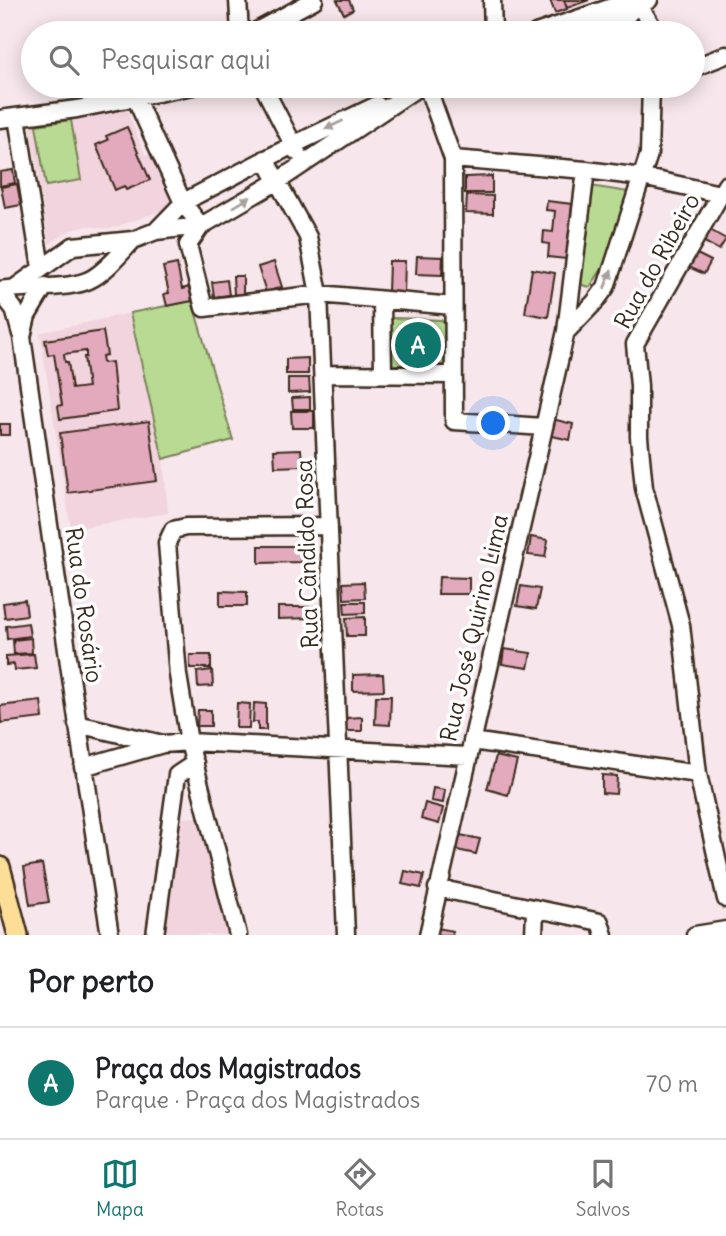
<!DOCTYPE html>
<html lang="pt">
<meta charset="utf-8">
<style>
body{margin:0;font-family:Delius,sans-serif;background:#f2f2f2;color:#202124}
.you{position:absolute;left:494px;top:424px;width:24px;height:24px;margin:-18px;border:5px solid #fff;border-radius:50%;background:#1a73e8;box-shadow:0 0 0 10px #1a73e833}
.badge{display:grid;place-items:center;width:46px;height:46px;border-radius:50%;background:#0f766e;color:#fff;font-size:23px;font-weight:700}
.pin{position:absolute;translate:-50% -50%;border:4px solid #fff;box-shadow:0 2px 7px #0006}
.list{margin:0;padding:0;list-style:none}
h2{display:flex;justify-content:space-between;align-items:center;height:91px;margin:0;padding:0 28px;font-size:30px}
h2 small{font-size:23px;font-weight:400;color:#757577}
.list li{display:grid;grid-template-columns:46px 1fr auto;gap:21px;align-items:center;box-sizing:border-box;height:112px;padding:0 28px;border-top:2px solid #e0e0e0}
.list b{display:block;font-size:26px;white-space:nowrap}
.list p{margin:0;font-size:23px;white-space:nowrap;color:#757577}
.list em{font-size:23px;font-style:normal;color:#757577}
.icon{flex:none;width:38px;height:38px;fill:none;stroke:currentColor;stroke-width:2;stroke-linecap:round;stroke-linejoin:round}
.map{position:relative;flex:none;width:726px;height:935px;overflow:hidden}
.search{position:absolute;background:#fff;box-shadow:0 4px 18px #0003;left:21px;right:21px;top:21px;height:77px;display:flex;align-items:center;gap:18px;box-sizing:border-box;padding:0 24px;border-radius:38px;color:#757577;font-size:26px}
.sheet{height:203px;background:#fff}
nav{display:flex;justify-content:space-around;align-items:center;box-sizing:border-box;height:98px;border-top:2px solid #e0e0e0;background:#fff;font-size:19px;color:#757577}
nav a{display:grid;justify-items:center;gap:4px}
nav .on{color:#0f766e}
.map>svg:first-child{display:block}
</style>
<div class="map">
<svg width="726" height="935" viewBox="0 0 726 935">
<rect width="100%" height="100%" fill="#f7e6eb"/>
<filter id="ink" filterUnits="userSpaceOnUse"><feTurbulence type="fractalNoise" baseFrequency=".0143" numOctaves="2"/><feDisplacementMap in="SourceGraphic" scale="14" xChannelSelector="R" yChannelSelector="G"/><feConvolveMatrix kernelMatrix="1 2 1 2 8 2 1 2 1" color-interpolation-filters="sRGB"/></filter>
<g filter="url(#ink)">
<path fill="#f1d4dd" d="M 126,107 L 145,155 L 154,152 L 177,201 L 166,209 L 110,229 L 88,226 L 71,230 L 49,244 L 30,123 Z
M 130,313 L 163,459 L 168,513 L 71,529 L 40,333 Z
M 200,817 L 230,935 L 165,935 L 181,818 Z"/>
<path fill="#b8da93" stroke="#7a8258" stroke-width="2" d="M 71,120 L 81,180 L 46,186 L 36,125 Z
M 590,186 L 629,192 L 607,261 L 590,287 L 575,283 Z
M 192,301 L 233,440 L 163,459 L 130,313 Z
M 394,318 L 441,320 L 446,324 L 449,362 L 446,366 L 439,369 L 389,367 L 389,321 Z"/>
<path fill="#e3aabd" stroke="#3b2a1e" stroke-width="2" fill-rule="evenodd" d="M 337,0 L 349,0 L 353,9 L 344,14 Z
M 550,0 L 564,0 L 567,9 L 555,13 Z
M 564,0 L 589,0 L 567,8 Z
M 228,26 L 229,33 L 213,33 L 213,27 Z
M 54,86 L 69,86 L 70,92 L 55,95 Z
M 127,127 L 150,180 L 126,190 L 124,186 L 115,190 L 96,145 L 108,140 L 106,136 Z
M 13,170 L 15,183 L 0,186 L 0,172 Z
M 492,176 L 492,193 L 465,193 L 465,177 Z
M 17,184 L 21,205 L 5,208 L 1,187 Z
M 467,195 L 493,196 L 493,214 L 466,213 Z
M 547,201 L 572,204 L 566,259 L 548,257 L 549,244 L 543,243 L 544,231 L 553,232 L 555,211 L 546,210 Z
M 703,226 L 726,239 L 719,250 L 697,238 Z
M 689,250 L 711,261 L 704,274 L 682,264 Z
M 417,256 L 443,257 L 442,275 L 416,274 Z
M 389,261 L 405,261 L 404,294 L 388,293 Z
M 274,262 L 282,287 L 266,292 L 258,267 Z
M 177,264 L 182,289 L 189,287 L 192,301 L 167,306 L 164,294 L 169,293 L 163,267 Z
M 532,269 L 555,273 L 548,317 L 525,313 Z
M 233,276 L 243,276 L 243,294 L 234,295 Z
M 227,280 L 229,295 L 214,297 L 212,282 Z
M 103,331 L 107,355 L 102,356 L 103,363 L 112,362 L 117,411 L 60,419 L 58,406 L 62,405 L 54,354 L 48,355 L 45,340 ZM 86,351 L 86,357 L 84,357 L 88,387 L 72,389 L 68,362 L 65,362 L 64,354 Z
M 308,358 L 308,374 L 286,374 L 286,359 Z
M 288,378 L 309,378 L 310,392 L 288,393 Z
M 310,397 L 310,409 L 293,409 L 292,398 Z
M 291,411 L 314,411 L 314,428 L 292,428 Z
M 552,419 L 573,424 L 570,440 L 548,435 Z
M 149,421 L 157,481 L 68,493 L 60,433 Z
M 0,424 L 10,424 L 10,435 L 0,435 Z
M 301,449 L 302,466 L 275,467 L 274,450 Z
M 531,537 L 548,540 L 545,557 L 528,555 Z
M 492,538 L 509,540 L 506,558 L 490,556 Z
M 259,546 L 300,546 L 301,562 L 259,563 Z
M 439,577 L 469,578 L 469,594 L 438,594 Z
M 364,582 L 365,598 L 344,599 L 343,583 Z
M 521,586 L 540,589 L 536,609 L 517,606 Z
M 220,591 L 247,592 L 247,606 L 220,606 Z
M 25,600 L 27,615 L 5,618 L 3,603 Z
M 344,602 L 365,602 L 365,613 L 345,614 Z
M 278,607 L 314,607 L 314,618 L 278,619 Z
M 365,617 L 365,636 L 347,636 L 346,618 Z
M 28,623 L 30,636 L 7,639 L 6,626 Z
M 31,638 L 32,653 L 14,654 L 13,640 Z
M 504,649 L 531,653 L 528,668 L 502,664 Z
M 34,654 L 36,668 L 15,670 L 14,664 L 6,665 L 6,656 Z
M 190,655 L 211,655 L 211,668 L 190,668 Z
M 212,670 L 213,686 L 198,687 L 197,672 Z
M 383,674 L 384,690 L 353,691 L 353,675 Z
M 376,696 L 391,696 L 390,725 L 375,724 Z
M 41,701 L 43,718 L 1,723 L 0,706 Z
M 237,703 L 250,704 L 249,728 L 236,728 Z
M 254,703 L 266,704 L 266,730 L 258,730 L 258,722 L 253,722 Z
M 198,710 L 211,710 L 211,726 L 197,726 Z
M 362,717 L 362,731 L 346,731 L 346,718 Z
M 496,756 L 517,761 L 508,795 L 487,789 Z
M 602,775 L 617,776 L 616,794 L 602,793 Z
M 433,788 L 445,790 L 443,803 L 431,801 Z
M 425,803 L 443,808 L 439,824 L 421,819 Z
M 455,834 L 480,839 L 476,854 L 452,849 Z
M 42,864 L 49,902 L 30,905 L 24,867 Z
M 405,871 L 424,875 L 421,888 L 402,884 Z
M 437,928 L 453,931 L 452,935 L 435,935 Z"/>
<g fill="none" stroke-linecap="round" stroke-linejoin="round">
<g stroke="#3b2a1e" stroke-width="21">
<path id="minor" d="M 238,0 L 240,33
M 492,0 L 493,33
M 638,3 L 656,33
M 253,33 L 314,0
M 536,33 L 615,6 L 649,0
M 578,33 L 623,20 L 638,3
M 693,68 L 726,55
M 263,86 L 297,152
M 427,86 L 453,159 L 454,421 L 543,427
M 135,97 L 183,203 L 201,226 L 188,245 L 204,308 L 319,294 L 453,306
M 17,117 L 41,268
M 0,119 L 77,109 L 193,86
M 265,159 L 308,237 L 319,294 L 346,935
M 453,159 L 586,170 L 642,177 L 720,194
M 726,185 L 635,344 L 639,386 L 639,437 L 644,488 L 681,625 L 698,774 L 726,899
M 156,231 L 183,203 L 195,196 L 293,145 L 377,105
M 45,286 L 27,316 L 22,337 C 51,536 78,736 110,935
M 16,287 L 73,246 L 133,240 L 156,231 L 201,226 L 278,181 L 420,86
M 0,290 C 26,285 72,291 93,278 C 108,269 121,253 133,240
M 0,291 L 14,309 L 21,334
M 382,301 L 383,373
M 567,331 L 595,302 L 606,287 L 614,263 L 649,154 L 651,86
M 323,374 L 453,375
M 77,724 L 163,744 L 83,767
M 472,741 L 698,774
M 163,744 L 189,742 L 468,756
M 437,888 L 600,922 L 604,935
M 155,935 L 177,775 L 195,763
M 238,935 L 189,742 L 178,675 L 167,543 L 173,530 L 186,527 L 329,526
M 428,935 L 566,331 L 586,170
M 534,935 L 535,910
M 695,935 L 726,930"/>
</g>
<g stroke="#3b2a1e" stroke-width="24">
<path id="major" d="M 0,867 L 18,935"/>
</g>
<use href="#minor" stroke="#fff" stroke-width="16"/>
<use href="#major" stroke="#fede96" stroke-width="19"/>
</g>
<defs><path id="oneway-solid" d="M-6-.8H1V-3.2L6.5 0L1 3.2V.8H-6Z" transform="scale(1.75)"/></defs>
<g fill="#a79f9a">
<use href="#oneway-solid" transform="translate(334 125) rotate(155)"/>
<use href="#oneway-solid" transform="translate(242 202) rotate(-31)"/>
<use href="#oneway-solid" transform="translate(608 279) rotate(-69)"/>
</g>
</g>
<g text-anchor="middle" stroke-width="7" stroke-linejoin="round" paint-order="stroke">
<g font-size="23" fill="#3b2a1e" stroke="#fff">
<text transform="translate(657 261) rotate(-61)" y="8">Rua do Ribeiro</text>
<text transform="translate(307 554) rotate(-92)" y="8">Rua Cândido Rosa</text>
<text transform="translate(84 605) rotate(82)" y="8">Rua do Rosário</text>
<text transform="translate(474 628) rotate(-77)" y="8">Rua José Quirino Lima</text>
</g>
</g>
</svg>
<div class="you"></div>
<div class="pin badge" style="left:418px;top:345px">A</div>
<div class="search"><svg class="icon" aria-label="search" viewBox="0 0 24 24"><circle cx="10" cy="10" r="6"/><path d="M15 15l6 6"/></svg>Pesquisar aqui</div>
</div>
<section class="sheet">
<h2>Por perto<small></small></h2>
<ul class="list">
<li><span class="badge">A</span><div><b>Praça dos Magistrados</b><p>Parque · Praça dos Magistrados</p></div><em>70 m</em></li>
</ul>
</section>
<nav>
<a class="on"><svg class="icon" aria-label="map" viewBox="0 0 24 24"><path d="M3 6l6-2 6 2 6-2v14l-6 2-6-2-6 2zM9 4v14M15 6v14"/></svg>Mapa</a>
<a><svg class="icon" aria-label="directions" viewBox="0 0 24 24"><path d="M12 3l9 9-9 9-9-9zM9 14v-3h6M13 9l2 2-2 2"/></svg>Rotas</a>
<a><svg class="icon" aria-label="saved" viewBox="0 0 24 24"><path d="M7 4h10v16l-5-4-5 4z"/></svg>Salvos</a>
</nav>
